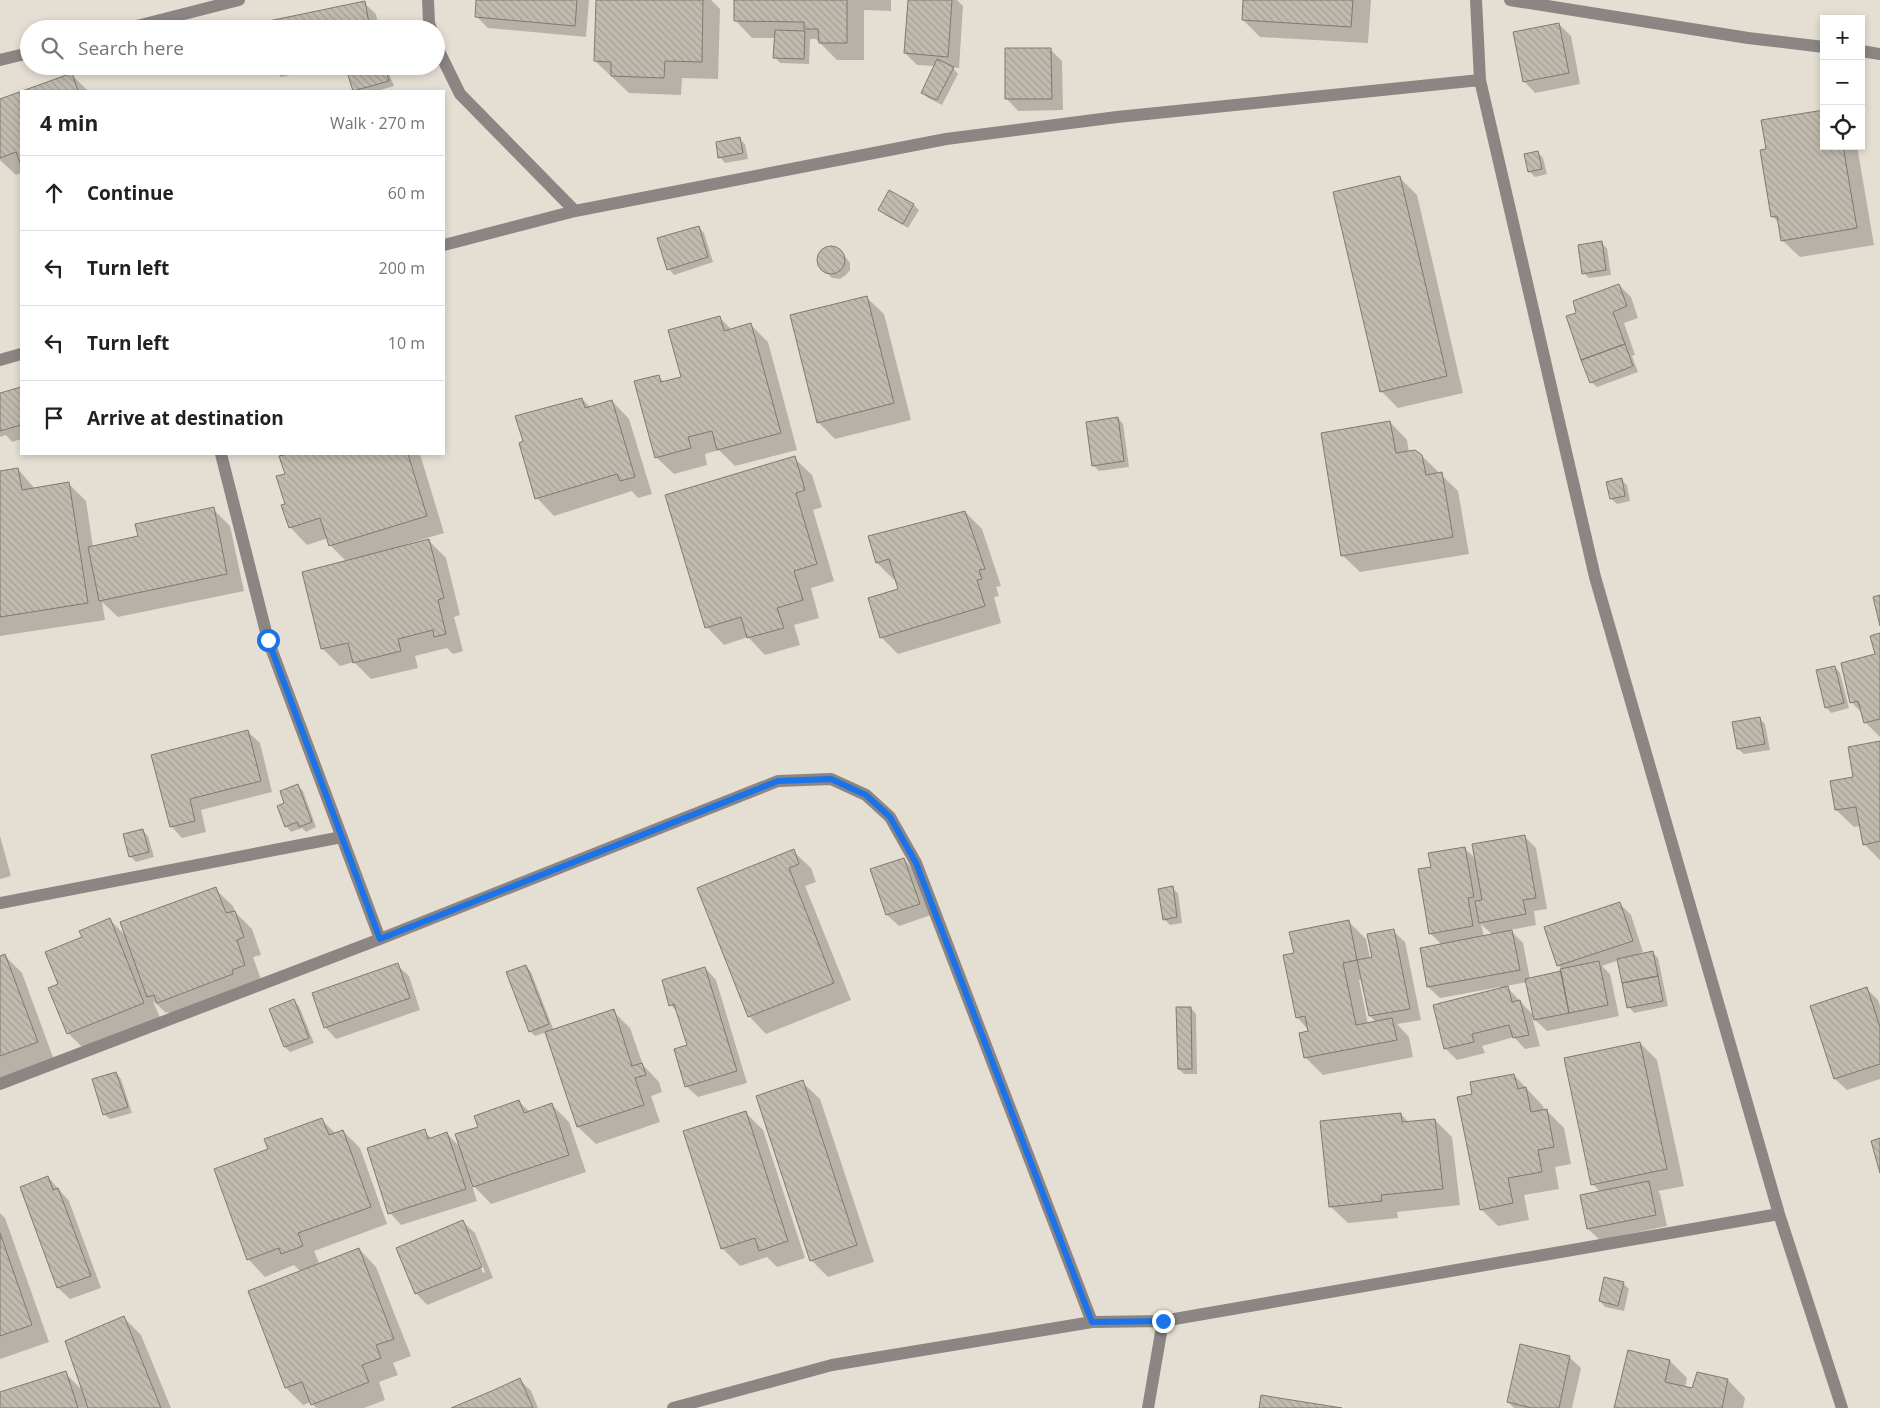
<!DOCTYPE html>
<meta charset="utf-8">
<style>
body{margin:0;font-family:"Open Sans",sans-serif;background:#f6f6f6;color:#202124}
.controls{position:absolute;right:15px;top:15px;display:grid;overflow:hidden;border-radius:0px;box-shadow:0 2px 8px #0003}
.controls button{width:45px;height:45px;display:grid;place-items:center;padding:0;border:0;border-bottom:1px solid #e0e0e0;background:#fff;color:#202124;font:25px sans-serif}
.stop{position:absolute;width:15px;height:15px;margin:-11px;border:4px solid #1a73e8;border-radius:50%;background:#fff}
.stop.end{background:#1a73e8;border-color:#fff;box-shadow:0 1px 5px #0008}
.list{margin:0;padding:0;list-style:none}
h2{display:flex;justify-content:space-between;align-items:center;height:65px;margin:0;padding:0 20px;font-size:21px}
h2 small{font-size:16px;font-weight:400;color:#757577}
.list li{display:grid;grid-template-columns:32px 1fr auto;gap:15px;align-items:center;box-sizing:border-box;height:75px;padding:0 20px;border-top:1px solid #e0e0e0}
.list b{display:block;font-size:19px;white-space:nowrap}
.list em{font-size:16px;font-style:normal;color:#757577}
.icon{flex:none;width:28px;height:28px;fill:none;stroke:currentColor;stroke-width:2;stroke-linecap:round;stroke-linejoin:round}
.map{position:relative;flex:none;width:1880px;height:1408px;overflow:hidden}
.search{position:absolute;background:#fff;box-shadow:0 2px 8px #0003;left:20px;top:20px;width:425px;height:55px;display:flex;align-items:center;gap:12px;box-sizing:border-box;padding:0 18px;border-radius:28px;color:#757577;font-size:19px}
.panel{position:absolute;background:#fff;box-shadow:0 2px 8px #0003;left:20px;top:90px;width:425px;height:365px;border-radius:0px}
.map>svg:first-child{display:block}
</style>
<div class="map">
<svg width="1880" height="1408" viewBox="0 0 1880 1408">
<defs>
<pattern id="building-back-hatch" width="6" height="6" patternUnits="userSpaceOnUse" patternTransform="scale(1.25)"><rect width="6" height="6" fill="#c1baaf"/><path d="M-1 5l2 2M0 0l6 6M5-1l2 2" fill="none" stroke="#a59f96"/></pattern>
</defs>
<rect width="100%" height="100%" fill="#e5dfd3"/>
<path fill="#0003" fill-rule="evenodd" d="M 478,0 L 589,0 L 586,37 L 488,28 L 476,16 Z
M 597,0 L 711,0 L 720,9 L 718,79 L 682,78 L 681,95 L 629,93 L 595,61 Z
M 735,0 L 891,0 L 891,11 L 864,10 L 864,60 L 837,60 L 816,39 L 810,39 L 809,64 L 780,63 L 775,57 L 775,38 L 752,38 L 735,20 Z
M 909,0 L 957,0 L 963,6 L 959,68 L 952,67 L 958,74 L 942,105 L 928,98 L 922,92 L 935,66 L 917,65 L 905,53 Z
M 1244,0 L 1371,0 L 1368,43 L 1260,37 L 1243,20 Z
M 364,3 L 376,14 L 379,29 L 261,29 Z
M 1559,24 L 1571,36 L 1580,84 L 1535,93 L 1524,81 Z
M 1050,49 L 1062,61 L 1063,110 L 1018,111 L 1007,99 Z
M 270,66 L 333,66 L 281,77 Z
M 371,66 L 386,66 L 394,86 L 377,91 L 355,91 L 349,73 Z
M 71,74 L 88,91 L 25,91 Z
M 21,93 L 21,173 L 16,175 L 0,160 L 0,100 Z
M 740,139 L 745,144 L 748,159 L 725,163 L 720,157 Z
M 1824,146 L 1857,146 L 1874,245 L 1800,257 L 1782,240 L 1780,224 L 1772,216 L 1768,150 Z
M 1538,152 L 1543,158 L 1547,174 L 1535,177 L 1529,171 Z
M 1400,178 L 1417,195 L 1463,393 L 1398,408 L 1381,391 Z
M 914,205 L 919,210 L 908,228 L 885,215 L 879,209 Z
M 699,227 L 704,233 L 713,262 L 674,275 L 669,269 Z
M 1601,243 L 1607,248 L 1611,275 L 1589,278 L 1584,273 Z
M 832,247 L 841,251 L 850,263 L 850,270 L 846,275 L 840,279 L 832,278 L 820,266 L 818,260 L 822,250 Z
M 1619,285 L 1631,297 L 1638,318 L 1624,323 L 1635,355 L 1632,356 L 1638,372 L 1597,387 L 1591,382 L 1578,314 Z
M 866,297 L 884,314 L 911,420 L 835,439 L 818,422 Z
M 719,317 L 732,330 L 751,325 L 768,342 L 797,450 L 735,466 L 719,450 L 705,454 L 707,465 L 674,474 L 656,457 L 658,376 L 665,383 L 682,378 Z
M 21,389 L 21,439 L 12,442 L 6,435 L 0,437 L 0,395 Z
M 582,399 L 591,408 L 612,401 L 629,419 L 652,494 L 638,498 L 632,491 L 554,516 L 537,498 Z
M 1118,418 L 1123,424 L 1129,467 L 1099,471 L 1093,465 Z
M 1390,422 L 1407,440 L 1409,452 L 1422,456 L 1458,491 L 1469,554 L 1360,572 L 1342,555 Z
M 293,454 L 420,454 L 444,533 L 407,544 L 407,546 L 429,541 L 446,558 L 460,615 L 454,617 L 463,651 L 453,654 L 447,648 L 415,656 L 418,668 L 371,679 L 354,662 L 340,666 L 322,648 L 347,562 L 330,545 L 328,538 L 307,545 L 290,527 L 287,504 L 287,475 L 281,457 Z
M 794,458 L 812,475 L 822,507 L 813,510 L 834,581 L 811,588 L 819,618 L 794,625 L 800,645 L 765,655 L 748,637 L 724,645 L 707,627 Z
M 18,469 L 35,489 L 68,483 L 86,501 L 93,547 L 140,537 L 213,509 L 230,526 L 244,591 L 118,617 L 102,602 L 105,620 L 0,636 L 0,472 Z
M 1621,480 L 1627,485 L 1630,501 L 1617,504 L 1611,499 Z
M 965,512 L 982,529 L 1001,586 L 996,587 L 999,596 L 994,597 L 1001,623 L 898,654 L 881,637 L 899,590 L 896,579 L 894,580 L 877,563 Z
M 1880,634 L 1880,737 L 1865,722 L 1863,714 L 1851,702 L 1876,655 Z
M 1835,667 L 1840,673 L 1849,708 L 1831,713 L 1826,707 Z
M 1760,719 L 1765,724 L 1770,750 L 1744,754 L 1738,749 Z
M 248,732 L 260,743 L 272,792 L 201,810 L 206,832 L 182,838 L 171,826 L 153,756 Z
M 1880,742 L 1880,860 L 1864,844 L 1860,826 L 1854,827 L 1836,810 L 1855,778 Z
M 298,786 L 303,791 L 316,827 L 306,832 L 302,828 L 291,832 L 286,826 L 286,804 Z
M 142,830 L 148,836 L 154,857 L 136,862 L 130,856 Z
M 0,836 L 11,876 L 0,879 Z
M 1524,836 L 1536,848 L 1547,909 L 1534,911 L 1536,925 L 1510,930 L 1523,943 L 1530,979 L 1563,971 L 1558,965 L 1619,903 L 1631,915 L 1643,952 L 1638,954 L 1638,956 L 1653,953 L 1658,958 L 1668,1006 L 1634,1013 L 1629,1007 L 1619,960 L 1602,966 L 1610,974 L 1619,1016 L 1547,1031 L 1532,1017 L 1540,1046 L 1525,1049 L 1514,1037 L 1482,1046 L 1485,1053 L 1457,1060 L 1446,1049 L 1500,989 L 1500,987 L 1440,998 L 1428,987 L 1421,949 L 1442,945 L 1430,933 L 1432,868 L 1464,848 L 1476,859 ZM 1481,924 L 1493,935 L 1484,937 ZM 1527,982 L 1534,1016 L 1506,986 Z
M 793,851 L 811,868 L 816,882 L 805,886 L 851,1000 L 766,1034 L 749,1016 Z
M 904,859 L 915,871 L 931,915 L 899,926 L 887,915 L 872,870 Z
M 1172,888 L 1178,893 L 1182,923 L 1170,925 L 1164,919 Z
M 215,889 L 233,906 L 236,913 L 252,929 L 261,955 L 253,957 L 262,982 L 175,1019 L 168,1012 L 166,1013 L 153,1001 L 161,1020 L 86,1051 L 68,1033 L 50,989 L 60,984 L 83,938 L 109,919 L 126,936 Z
M 1348,921 L 1366,939 L 1370,958 L 1373,958 L 1393,931 L 1405,942 L 1421,1020 L 1397,1024 L 1409,1037 L 1413,1057 L 1323,1075 L 1306,1058 L 1310,1032 L 1297,1017 ZM 1362,979 L 1370,1016 L 1376,1022 L 1368,1024 L 1359,980 Z
M 5,956 L 22,973 L 54,1060 L 0,1079 L 0,957 Z
M 397,965 L 409,976 L 420,1010 L 336,1039 L 325,1027 Z
M 526,966 L 531,972 L 554,1031 L 613,1011 L 630,1028 L 643,1065 L 659,1082 L 662,1092 L 651,1096 L 660,1122 L 596,1144 L 578,1127 L 547,1032 L 535,1036 L 530,1031 Z
M 705,968 L 716,980 L 747,1083 L 698,1097 L 686,1086 L 688,1046 L 678,1013 L 671,1005 Z
M 1867,989 L 1878,1000 L 1880,1006 L 1880,1079 L 1847,1090 L 1835,1079 L 1811,1007 Z
M 294,1001 L 299,1006 L 314,1043 L 290,1052 L 285,1047 Z
M 1191,1008 L 1196,1014 L 1197,1074 L 1184,1074 L 1179,1069 Z
M 1640,1043 L 1657,1060 L 1684,1186 L 1658,1191 L 1660,1194 L 1667,1226 L 1600,1240 L 1588,1229 L 1581,1196 L 1600,1192 L 1593,1184 Z
M 116,1073 L 121,1079 L 132,1113 L 110,1119 L 104,1114 Z
M 1514,1075 L 1543,1106 L 1544,1111 L 1547,1111 L 1564,1128 L 1571,1164 L 1555,1167 L 1559,1189 L 1524,1195 L 1529,1220 L 1498,1226 L 1481,1209 Z
M 802,1082 L 820,1099 L 874,1262 L 828,1277 L 811,1260 Z
M 519,1102 L 530,1112 L 552,1105 L 569,1122 L 586,1172 L 491,1204 L 471,1183 L 477,1201 L 401,1225 L 390,1213 L 424,1131 L 432,1139 L 447,1134 L 461,1148 L 479,1128 Z
M 746,1113 L 763,1130 L 805,1258 L 777,1267 L 767,1257 L 740,1266 L 722,1248 Z
M 1401,1114 L 1409,1123 L 1435,1120 L 1452,1137 L 1460,1205 L 1397,1212 L 1398,1218 L 1348,1223 L 1330,1206 Z
M 322,1120 L 336,1134 L 343,1131 L 360,1148 L 387,1224 L 314,1251 L 320,1265 L 359,1249 L 376,1267 L 411,1356 L 393,1363 L 398,1375 L 379,1382 L 385,1400 L 364,1408 L 316,1408 L 311,1402 L 303,1405 L 286,1388 L 250,1291 L 301,1272 L 294,1265 L 265,1277 L 248,1259 L 270,1150 Z
M 48,1177 L 69,1201 L 101,1288 L 70,1299 L 58,1288 Z
M 0,1213 L 5,1218 L 49,1342 L 0,1359 Z
M 463,1222 L 475,1233 L 493,1278 L 427,1305 L 416,1293 ZM 468,1234 L 470,1234 L 485,1272 L 483,1273 Z
M 1624,1284 L 1629,1289 L 1624,1311 L 1605,1307 L 1600,1301 Z
M 124,1318 L 141,1335 L 171,1408 L 0,1408 L 0,1393 L 65,1373 L 83,1391 Z
M 1628,1351 L 1670,1361 L 1687,1378 L 1685,1388 L 1693,1390 L 1698,1373 L 1728,1380 L 1745,1398 L 1743,1408 L 1615,1408 Z
M 1569,1357 L 1581,1368 L 1572,1408 L 1514,1408 L 1508,1402 Z
M 520,1380 L 531,1391 L 538,1408 L 454,1408 Z"/>
<path fill="url(#building-back-hatch)" stroke="#7f796f" d="M 476,0 L 577,0 L 575,26 L 475,17 Z
M 596,0 L 703,0 L 702,62 L 665,61 L 664,78 L 611,76 L 611,62 L 594,61 Z
M 734,0 L 847,0 L 847,43 L 819,43 L 818,29 L 804,29 L 804,22 L 734,21 Z
M 908,0 L 952,0 L 948,57 L 904,53 Z
M 1243,0 L 1353,0 L 1351,27 L 1242,20 Z
M 365,1 L 370,29 L 260,29 L 259,23 Z
M 1559,23 L 1569,73 L 1523,82 L 1513,32 Z
M 775,30 L 805,31 L 804,59 L 773,58 Z
M 1005,48 L 1051,48 L 1052,99 L 1005,99 Z
M 937,59 L 954,67 L 937,100 L 921,93 Z
M 367,66 L 385,66 L 389,81 L 353,91 L 347,72 Z
M 72,73 L 78,91 L 21,91 L 21,165 L 16,152 L 0,158 L 0,99 Z
M 1824,110 L 1824,146 L 1843,146 L 1857,228 L 1781,241 L 1777,216 L 1771,217 L 1760,150 L 1766,149 L 1761,120 Z
M 740,137 L 743,153 L 718,158 L 716,142 Z
M 1538,151 L 1542,169 L 1528,172 L 1524,154 Z
M 1400,176 L 1447,376 L 1380,392 L 1333,192 Z
M 889,190 L 914,204 L 903,224 L 878,210 Z
M 699,226 L 708,257 L 667,270 L 657,238 Z
M 1602,241 L 1606,270 L 1582,274 L 1578,245 Z
M817 260a14 14 0 1 1 28 0a14 14 0 1 1-28 0Z
M 1619,284 L 1627,306 L 1613,312 L 1625,344 L 1581,360 L 1566,316 L 1576,313 L 1573,301 Z
M 867,296 L 894,403 L 817,423 L 790,315 Z
M 720,316 L 724,331 L 751,323 L 781,433 L 717,450 L 712,431 L 688,437 L 691,448 L 655,458 L 634,381 L 659,375 L 661,382 L 681,377 L 668,330 Z
M 1625,344 L 1633,366 L 1590,383 L 1581,360 Z
M 21,387 L 21,425 L 0,431 L 0,393 Z
M 582,398 L 585,408 L 612,400 L 635,477 L 620,481 L 617,474 L 535,499 L 519,443 L 523,441 L 515,416 Z
M 1118,417 L 1124,461 L 1092,466 L 1086,422 Z
M 1390,421 L 1396,453 L 1415,450 L 1422,455 L 1426,475 L 1442,472 L 1453,537 L 1341,556 L 1321,433 Z
M 289,454 L 408,454 L 427,516 L 329,546 L 320,518 L 289,528 L 281,505 L 285,504 L 276,476 L 285,474 L 279,456 Z
M 795,456 L 805,490 L 796,493 L 817,564 L 794,571 L 803,600 L 777,608 L 784,628 L 747,638 L 741,617 L 705,628 L 665,495 Z
M 18,468 L 22,490 L 69,482 L 88,603 L 0,617 L 0,471 Z
M 1622,478 L 1625,496 L 1610,499 L 1606,482 Z
M 214,507 L 227,574 L 99,601 L 88,547 L 138,536 L 135,524 Z
M 965,511 L 985,569 L 979,570 L 982,579 L 977,580 L 985,606 L 880,638 L 868,598 L 898,589 L 889,559 L 876,563 L 868,536 Z
M 429,539 L 444,598 L 438,600 L 446,634 L 434,637 L 433,630 L 398,639 L 401,651 L 353,663 L 348,643 L 321,649 L 302,572 Z
M 1880,595 L 1880,626 L 1873,597 Z
M 1880,633 L 1880,719 L 1864,723 L 1858,701 L 1850,703 L 1841,663 L 1875,654 L 1870,636 Z
M 1835,666 L 1844,703 L 1825,708 L 1816,670 Z
M 1760,717 L 1765,744 L 1737,749 L 1732,722 Z
M 248,730 L 261,781 L 190,799 L 195,821 L 170,827 L 151,755 Z
M 1880,741 L 1880,841 L 1863,845 L 1856,807 L 1835,810 L 1830,781 L 1853,777 L 1848,747 Z
M 298,784 L 312,822 L 299,827 L 297,822 L 285,827 L 277,806 L 284,803 L 280,791 Z
M 143,829 L 149,852 L 129,857 L 123,834 Z
M 1525,835 L 1536,898 L 1523,900 L 1526,914 L 1479,923 L 1475,901 L 1482,900 L 1472,844 Z
M 1465,847 L 1474,897 L 1468,898 L 1473,926 L 1429,934 L 1418,869 L 1431,867 L 1428,853 Z
M 794,849 L 799,864 L 789,868 L 834,983 L 748,1017 L 697,888 Z
M 904,858 L 920,904 L 886,915 L 870,869 Z
M 1173,886 L 1177,917 L 1163,920 L 1158,889 Z
M 216,887 L 226,913 L 235,911 L 244,937 L 237,940 L 245,965 L 232,970 L 233,974 L 157,1003 L 154,995 L 147,997 L 120,922 Z
M 1620,902 L 1633,941 L 1557,966 L 1544,927 Z
M 110,918 L 144,1003 L 67,1034 L 48,988 L 58,984 L 45,952 L 82,937 L 79,931 Z
M 1349,920 L 1357,960 L 1343,963 L 1356,1025 L 1392,1018 L 1397,1040 L 1304,1058 L 1299,1033 L 1308,1031 L 1305,1016 L 1296,1018 L 1283,955 L 1294,953 L 1289,932 Z
M 1394,929 L 1410,1009 L 1369,1016 L 1357,960 L 1372,957 L 1367,934 Z
M 1512,930 L 1520,970 L 1427,987 L 1420,948 Z
M 1653,951 L 1658,976 L 1622,983 L 1617,959 Z
M 5,954 L 38,1042 L 0,1056 L 0,956 Z
M 1599,961 L 1608,1005 L 1569,1013 L 1560,969 Z
M 398,963 L 410,998 L 324,1028 L 312,993 Z
M 526,965 L 549,1024 L 529,1032 L 506,972 Z
M 705,967 L 737,1071 L 685,1087 L 674,1049 L 687,1045 L 674,1004 L 669,1006 L 662,980 Z
M 1561,971 L 1569,1013 L 1534,1020 L 1525,979 Z
M 1658,976 L 1663,1001 L 1627,1008 L 1622,983 Z
M 1508,986 L 1512,1002 L 1520,1000 L 1529,1035 L 1513,1038 L 1509,1025 L 1472,1034 L 1474,1042 L 1444,1049 L 1433,1005 Z
M 1867,987 L 1880,1027 L 1880,1064 L 1834,1079 L 1810,1006 Z
M 294,999 L 309,1038 L 284,1047 L 269,1009 Z
M 1176,1007 L 1191,1007 L 1192,1069 L 1178,1069 Z
M 614,1009 L 632,1066 L 642,1063 L 646,1075 L 635,1078 L 644,1105 L 577,1127 L 545,1032 Z
M 1640,1042 L 1667,1169 L 1591,1185 L 1564,1058 Z
M 116,1072 L 128,1107 L 103,1115 L 92,1079 Z
M 1514,1074 L 1518,1089 L 1526,1087 L 1531,1112 L 1547,1109 L 1554,1147 L 1538,1150 L 1542,1172 L 1508,1178 L 1513,1203 L 1480,1210 L 1457,1097 L 1472,1094 L 1470,1082 Z
M 803,1080 L 857,1245 L 810,1261 L 756,1096 Z
M 519,1100 L 524,1113 L 552,1103 L 569,1155 L 473,1187 L 455,1134 L 478,1127 L 474,1116 Z
M 746,1111 L 788,1241 L 759,1251 L 755,1238 L 721,1249 L 683,1131 Z
M 1401,1113 L 1402,1122 L 1435,1119 L 1443,1189 L 1381,1195 L 1382,1201 L 1329,1207 L 1320,1121 Z
M 322,1118 L 329,1135 L 343,1130 L 371,1207 L 298,1233 L 303,1246 L 281,1254 L 279,1248 L 247,1260 L 214,1169 L 268,1149 L 264,1139 Z
M 425,1129 L 428,1139 L 447,1132 L 466,1189 L 388,1214 L 367,1148 Z
M 1880,1138 L 1880,1173 L 1871,1141 Z
M 48,1176 L 53,1190 L 58,1188 L 91,1276 L 57,1288 L 20,1187 Z
M 1649,1181 L 1656,1215 L 1587,1229 L 1580,1195 Z
M 463,1220 L 482,1267 L 415,1294 L 396,1248 Z
M 0,1233 L 32,1325 L 0,1336 Z
M 359,1248 L 394,1339 L 376,1345 L 381,1358 L 362,1365 L 369,1382 L 311,1405 L 302,1382 L 285,1388 L 248,1291 Z
M 1604,1277 L 1624,1282 L 1618,1306 L 1599,1301 Z
M 124,1316 L 161,1408 L 88,1408 L 65,1341 Z
M 1520,1344 L 1570,1356 L 1559,1408 L 1531,1408 L 1507,1402 Z
M 1628,1350 L 1670,1360 L 1665,1382 L 1692,1388 L 1697,1372 L 1728,1379 L 1722,1408 L 1614,1408 Z
M 66,1371 L 78,1408 L 0,1408 L 0,1392 Z
M 520,1378 L 533,1408 L 451,1408 L 494,1390 Z
M 1261,1395 L 1279,1398 L 1342,1408 L 1259,1408 Z"/>
<g fill="none" stroke-linecap="round" stroke-linejoin="round">
<path stroke="#8b8584" stroke-width="12" d="M 428,0 L 429,23 L 431,29
M 1476,0 L 1480,80 L 1595,577 L 1779,1214 L 1842,1408
M 1510,0 L 1748,38 L 1824,47
M 125,29 L 239,0
M 436,45 L 460,94 L 575,211
M 1861,51 L 1880,54
M 0,60 L 29,53
M 444,245 L 575,211 L 946,139 L 1117,117 L 1480,80
M 0,360 L 21,354
M 221,454 L 268,640 L 380,939
M 0,903 L 342,837
M 0,1084 L 380,939 L 778,781 L 831,779 L 866,795 L 890,817 L 916,863 L 1092,1322
M 673,1408 L 832,1365 L 1092,1322 L 1163,1321 L 1779,1214
M 1148,1408 L 1163,1321"/>
</g>
<g fill="none" stroke-linecap="round" stroke-linejoin="round">
<path stroke="#1a73e8" stroke-width="6" d="M 268,640 L 380,939 L 778,781 L 831,779 L 866,795 L 890,817 L 916,863 L 1092,1322 L 1163,1321"/>
</g>
</svg>
<div class="controls">
<button>+</button>
<button>−</button>
<button><svg class="icon" aria-label="locate" viewBox="0 0 24 24"><circle cx="12" cy="12" r="6"/><path d="M12 2v4M12 18v4M2 12h4M18 12h4"/></svg></button>
</div>
<div class="stop" style="left:268px;top:640px"></div>
<div class="stop end" style="left:1163px;top:1321px"></div>
<div class="search"><svg class="icon" aria-label="search" viewBox="0 0 24 24"><circle cx="10" cy="10" r="6"/><path d="M15 15l6 6"/></svg>Search here</div>
<section class="panel">
<h2>4 min<small>Walk · 270 m</small></h2>
<ul class="list">
<li><svg class="icon" aria-label="ahead" viewBox="0 0 24 24"><path d="M12 20V5M6 11l6-6 6 6"/></svg><div><b>Continue</b></div><em>60 m</em></li>
<li><svg class="icon" aria-label="left" viewBox="0 0 24 24"><path d="M17 20v-9H6M10 6l-5 5 5 5"/></svg><div><b>Turn left</b></div><em>200 m</em></li>
<li><svg class="icon" aria-label="left" viewBox="0 0 24 24"><path d="M17 20v-9H6M10 6l-5 5 5 5"/></svg><div><b>Turn left</b></div><em>10 m</em></li>
<li><svg class="icon" aria-label="arrive" viewBox="0 0 24 24"><path d="M6 21V4h12l-3 4 3 4H6"/></svg><div><b>Arrive at destination</b></div></li>
</ul>
</section>
</div>
